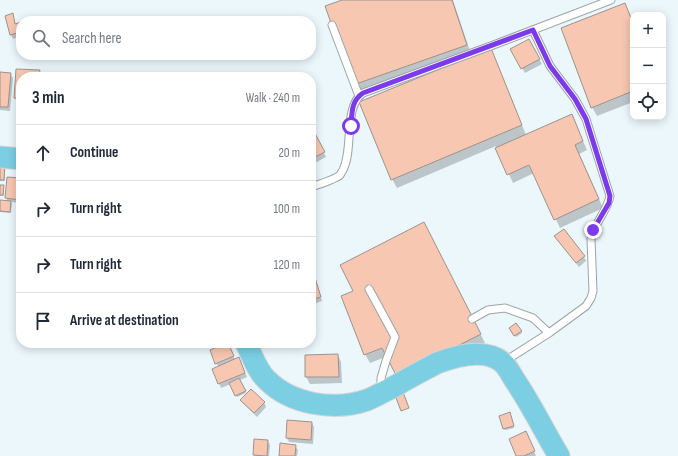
<!DOCTYPE html>
<meta charset="utf-8">
<style>
body{margin:0;font-family:"Sofia Sans Condensed",sans-serif;background:#f6f6f7;color:#1f2937}
.controls{position:absolute;right:12px;top:12px;display:grid;overflow:hidden;border-radius:8px;box-shadow:0 2px 10px #0003}
.controls button{width:36px;height:36px;display:grid;place-items:center;padding:0;border:0;border-bottom:1px solid #e0e1e3;background:#fff;color:#1f2937;font:20px sans-serif}
.stop{position:absolute;width:12px;height:12px;margin:-9px;border:3px solid #7c3aed;border-radius:50%;background:#fff}
.stop.end{background:#7c3aed;border-color:#fff;box-shadow:0 1px 4px #0008}
.list{margin:0;padding:0;list-style:none}
h2{display:flex;justify-content:space-between;align-items:center;height:52px;margin:0;padding:0 16px;font-size:17px}
h2 small{font-size:13px;font-weight:400;color:#747a83}
.list li{display:grid;grid-template-columns:26px 1fr auto;gap:12px;align-items:center;box-sizing:border-box;height:56px;padding:0 16px;border-top:1px solid #e0e1e3}
.list b{display:block;font-size:15px;white-space:nowrap}
.list em{font-size:13px;font-style:normal;color:#747a83}
.icon{flex:none;width:22px;height:22px;fill:none;stroke:currentColor;stroke-width:2;stroke-linecap:round;stroke-linejoin:round}
.map{position:relative;flex:none;width:678px;height:456px;overflow:hidden}
.search{position:absolute;background:#fff;box-shadow:0 2px 10px #0003;left:16px;top:16px;width:300px;height:44px;display:flex;align-items:center;gap:10px;box-sizing:border-box;padding:0 14px;border-radius:16px;color:#747a83;font-size:15px}
.panel{position:absolute;background:#fff;box-shadow:0 2px 10px #0003;left:16px;top:72px;width:300px;height:276px;border-radius:16px}
.map>svg:first-child{display:block}
</style>
<div class="map">
<svg width="678" height="456" viewBox="0 0 678 456">
<rect width="100%" height="100%" fill="#ecf7fb"/>
<path fill="#0003" d="M 345,0 L 453,0 L 471,54 L 359,93 Z
M 625,4 L 633,21 L 633,102 L 597,116 L 592,107 Z
M 12,15 L 16,25 L 21,23 L 21,36 L 13,39 L 11,35 Z
M 529,40 L 542,64 L 525,73 L 512,49 Z
M 490,49 L 495,58 L 526,135 L 572,116 L 587,150 L 579,154 L 603,208 L 560,228 L 534,173 L 513,183 L 496,146 L 397,188 L 392,179 Z
M 17,70 L 39,71 L 41,75 L 41,77 L 21,77 L 21,103 L 18,102 L 15,98 Z
M 0,73 L 10,74 L 13,78 L 10,111 L 0,110 Z
M 311,128 L 326,157 L 311,165 Z
M 0,165 L 5,167 L 5,181 L 0,181 Z
M 8,178 L 21,179 L 21,203 L 11,202 L 12,204 L 11,213 L 0,212 L 0,201 L 8,202 L 6,198 Z
M 0,186 L 3,186 L 4,188 L 4,196 L 0,196 Z
M 428,231 L 485,343 L 403,385 L 388,356 L 370,363 L 365,354 L 355,292 Z
M 558,240 L 584,257 L 586,261 L 579,267 Z
M 311,277 L 316,280 L 322,301 L 311,305 Z
M 516,324 L 522,333 L 516,337 L 510,328 Z
M 206,343 L 215,343 L 216,345 L 209,348 Z
M 230,348 L 235,360 L 241,363 L 247,377 L 240,380 L 246,393 L 237,397 L 231,384 L 221,388 L 213,369 L 219,367 L 216,363 Z
M 338,355 L 341,362 L 342,383 L 310,384 L 306,377 L 306,356 Z
M 241,400 L 264,402 L 266,407 L 257,417 L 244,404 Z
M 511,415 L 514,428 L 505,430 L 504,429 Z
M 312,423 L 314,427 L 313,444 L 289,442 L 287,438 Z
M 528,437 L 536,456 L 517,456 Z
M 268,441 L 270,445 L 269,456 L 254,456 L 254,455 Z
M 295,446 L 298,450 L 297,456 L 280,456 Z"/>
<path fill="#f7c7b1" stroke="#9c938f" d="M 342,0 L 452,0 L 467,45 L 353,85 L 325,6 Z
M 625,3 L 633,23 L 633,91 L 591,108 L 561,28 Z
M 13,13 L 15,24 L 21,22 L 21,32 L 10,35 L 5,16 Z
M 529,39 L 540,59 L 521,69 L 510,49 Z
M 491,48 L 522,125 L 391,180 L 359,102 Z
M 16,69 L 40,70 L 39,77 L 21,77 L 21,99 L 14,98 Z
M 0,72 L 11,73 L 8,107 L 0,107 Z
M 572,114 L 583,141 L 575,145 L 599,199 L 554,220 L 529,165 L 507,175 L 495,148 Z
M 311,126 L 325,152 L 311,159 Z
M 0,164 L 5,164 L 4,180 L 0,180 Z
M 7,177 L 21,178 L 20,200 L 5,198 Z
M 0,185 L 4,185 L 3,195 L 0,195 Z
M 0,200 L 11,201 L 10,212 L 0,211 Z
M 424,222 L 481,334 L 397,377 L 382,348 L 364,355 L 341,296 L 353,291 L 340,265 Z
M 564,229 L 585,256 L 576,263 L 554,236 Z
M 314,275 L 321,297 L 311,300 L 311,276 Z
M 516,323 L 522,331 L 514,336 L 509,328 Z
M 226,343 L 228,343 L 234,356 L 215,364 L 210,350 Z
M 338,354 L 339,377 L 305,377 L 305,355 Z
M 239,357 L 245,373 L 218,384 L 212,369 Z
M 239,378 L 246,391 L 235,396 L 229,383 Z
M 251,389 L 265,402 L 254,413 L 240,400 Z
M 403,392 L 409,408 L 401,411 L 395,395 Z
M 510,412 L 514,426 L 503,429 L 499,416 Z
M 287,420 L 312,422 L 311,440 L 286,438 Z
M 526,431 L 535,451 L 524,456 L 516,456 L 509,439 Z
M 254,439 L 268,440 L 267,456 L 253,455 Z
M 280,443 L 296,445 L 295,456 L 279,456 Z"/>
<g fill="none" stroke-linecap="round" stroke-linejoin="round">
<g stroke="#9ba5a8" stroke-width="9">
<path id="service" d="M 332,25 L 359,96
M 311,187 C 317,185 336,179 340,175 C 341,174 342,171 343,170 C 354,148 343,107 363,93 L 496,44 L 611,0
M 369,289 L 395,337 L 386,361 L 381,378 L 381,389
M 472,319 L 488,310 L 505,308 L 533,318 L 549,333
M 505,361 L 549,333 L 586,306 L 591,298 L 593,291 L 591,239 C 594,223 607,212 610,196 L 586,119 L 575,99 L 550,66 L 533,30"/>
</g>
<g stroke="#d4d4d4" stroke-width="23">
<path id="primary" d="M 0,157 L 21,159
M 246,343 C 252,355 257,371 267,380 C 292,405 335,411 367,400 C 377,396 387,390 397,385 C 410,377 424,370 437,363 C 456,356 485,348 502,362 C 507,366 511,374 514,379 C 531,404 544,431 559,456"/>
</g>
<use href="#service" stroke="#fff" stroke-width="7"/>
<use href="#primary" stroke="#7ccee3" stroke-width="21"/>
</g>
<g fill="none" stroke-linecap="round" stroke-linejoin="round">
<path stroke="#7c3aed" stroke-width="5" d="M 351,126 C 352,113 351,101 363,93 L 533,30 L 550,66 L 575,99 L 586,119 L 610,196 L 609,203 L 593,230"/>
</g>
</svg>
<div class="controls">
<button>+</button>
<button>−</button>
<button><svg class="icon" aria-label="locate" viewBox="0 0 24 24"><circle cx="12" cy="12" r="6"/><path d="M12 2v4M12 18v4M2 12h4M18 12h4"/></svg></button>
</div>
<div class="stop" style="left:351px;top:126px"></div>
<div class="stop end" style="left:593px;top:230px"></div>
<div class="search"><svg class="icon" aria-label="search" viewBox="0 0 24 24"><circle cx="10" cy="10" r="6"/><path d="M15 15l6 6"/></svg>Search here</div>
<section class="panel">
<h2>3 min<small>Walk · 240 m</small></h2>
<ul class="list">
<li><svg class="icon" aria-label="ahead" viewBox="0 0 24 24"><path d="M12 20V5M6 11l6-6 6 6"/></svg><div><b>Continue</b></div><em>20 m</em></li>
<li><svg class="icon" aria-label="right" viewBox="0 0 24 24"><path d="M7 20v-9h11M14 6l5 5-5 5"/></svg><div><b>Turn right</b></div><em>100 m</em></li>
<li><svg class="icon" aria-label="right" viewBox="0 0 24 24"><path d="M7 20v-9h11M14 6l5 5-5 5"/></svg><div><b>Turn right</b></div><em>120 m</em></li>
<li><svg class="icon" aria-label="arrive" viewBox="0 0 24 24"><path d="M6 21V4h12l-3 4 3 4H6"/></svg><div><b>Arrive at destination</b></div></li>
</ul>
</section>
</div>
